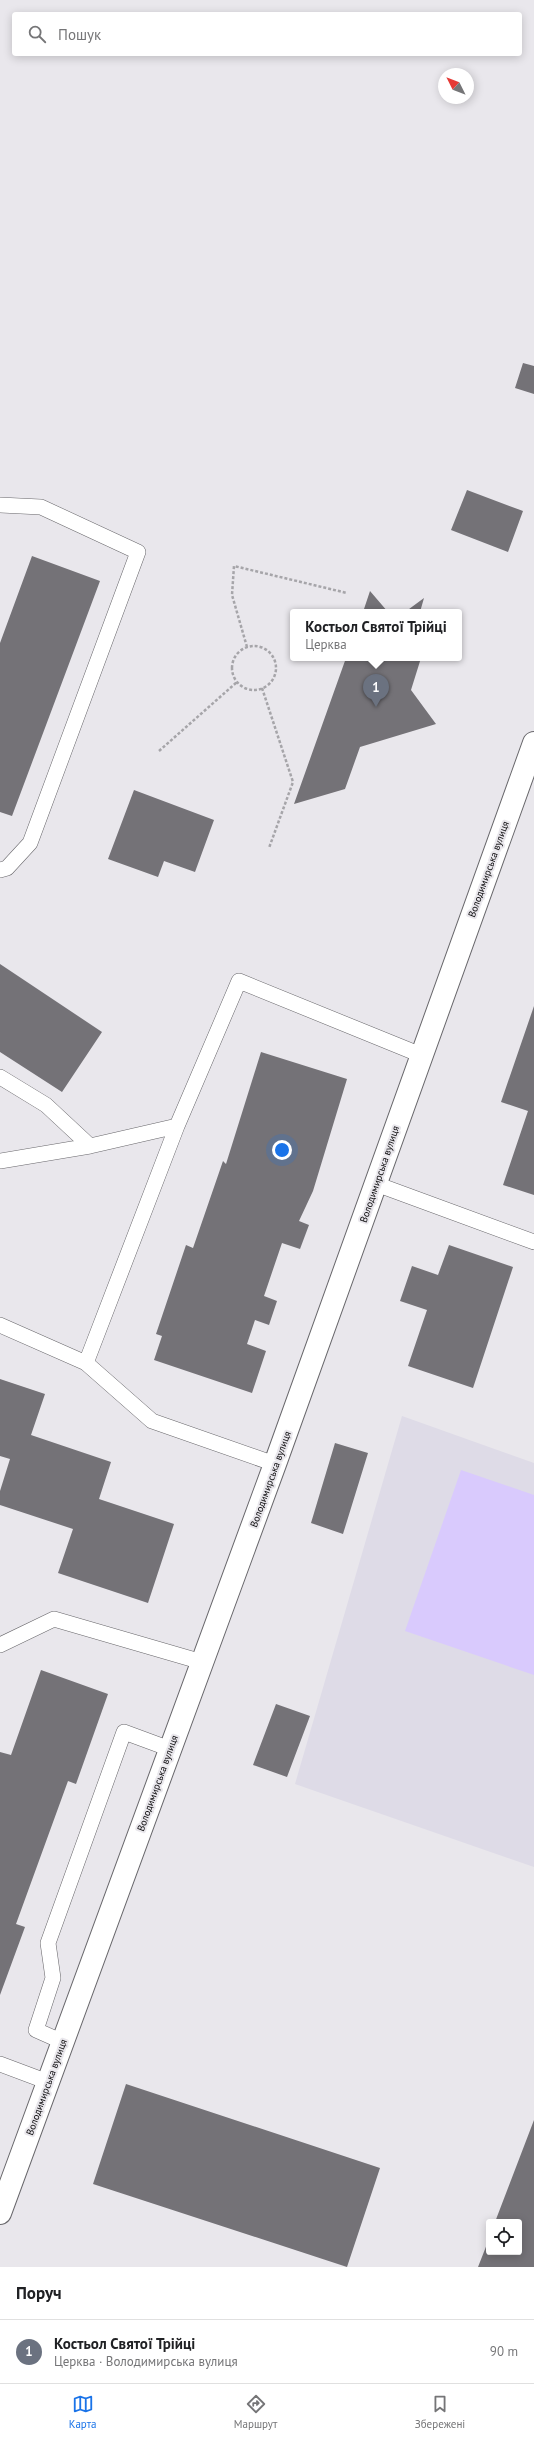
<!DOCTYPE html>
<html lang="uk">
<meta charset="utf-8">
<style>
body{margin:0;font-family:"PT Sans",sans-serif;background:#f2f2f2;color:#202124}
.controls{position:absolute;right:12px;bottom:12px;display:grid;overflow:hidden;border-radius:4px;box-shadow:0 2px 10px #0003}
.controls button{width:36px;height:36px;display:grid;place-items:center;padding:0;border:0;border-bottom:1px solid #e0e0e0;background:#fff;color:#202124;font:20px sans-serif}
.compass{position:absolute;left:438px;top:68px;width:36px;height:36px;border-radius:50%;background:#fff;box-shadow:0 2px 10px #0003;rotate:312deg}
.you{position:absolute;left:282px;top:1150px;width:14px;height:14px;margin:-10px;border:3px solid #fff;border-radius:50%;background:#1a73e8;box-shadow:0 0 0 6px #1a73e833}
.badge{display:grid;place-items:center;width:26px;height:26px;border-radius:50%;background:#1a73e8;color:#fff;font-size:13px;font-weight:700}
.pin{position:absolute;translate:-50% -33px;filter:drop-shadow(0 1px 2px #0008)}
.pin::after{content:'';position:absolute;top:21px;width:14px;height:12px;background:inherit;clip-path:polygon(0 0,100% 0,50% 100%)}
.popup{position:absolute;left:290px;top:609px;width:172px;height:52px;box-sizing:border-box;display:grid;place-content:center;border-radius:4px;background:#fff;filter:drop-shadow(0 1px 3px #0005);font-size:13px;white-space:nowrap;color:#757577}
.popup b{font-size:15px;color:#202124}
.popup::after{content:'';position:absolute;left:50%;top:100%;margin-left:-8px;border:8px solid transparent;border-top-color:#fff}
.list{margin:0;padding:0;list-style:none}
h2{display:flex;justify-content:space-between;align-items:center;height:52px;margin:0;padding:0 16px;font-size:17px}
h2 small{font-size:13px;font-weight:400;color:#757577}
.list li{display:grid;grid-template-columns:26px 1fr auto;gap:12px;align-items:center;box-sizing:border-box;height:64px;padding:0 16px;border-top:1px solid #e0e0e0}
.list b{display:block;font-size:15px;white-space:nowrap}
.list p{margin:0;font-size:13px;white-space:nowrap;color:#757577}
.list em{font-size:13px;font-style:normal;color:#757577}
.icon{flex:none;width:22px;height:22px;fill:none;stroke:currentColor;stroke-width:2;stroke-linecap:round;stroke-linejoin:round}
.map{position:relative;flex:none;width:534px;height:2267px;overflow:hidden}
.search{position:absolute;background:#fff;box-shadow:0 2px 10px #0003;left:12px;right:12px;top:12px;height:44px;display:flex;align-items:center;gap:10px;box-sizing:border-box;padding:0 14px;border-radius:4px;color:#757577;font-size:15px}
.sheet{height:116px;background:#fff}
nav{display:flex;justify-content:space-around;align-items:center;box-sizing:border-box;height:56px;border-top:1px solid #e0e0e0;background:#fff;font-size:11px;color:#757577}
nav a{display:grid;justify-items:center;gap:2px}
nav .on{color:#1a73e8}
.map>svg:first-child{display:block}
</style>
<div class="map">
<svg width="534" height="2267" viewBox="0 0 534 2267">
<rect width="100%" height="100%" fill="#e9e7ec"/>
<path fill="#dedbe7" d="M 402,1416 L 534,1463 L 534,1867 L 295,1784 Z"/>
<path fill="#d9cafd" d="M 461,1470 L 534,1495 L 534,1675 L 405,1631 Z"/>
<path fill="#747277" d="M 523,363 L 534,366 L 534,394 L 515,388 Z
M 467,490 L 523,511 L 508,552 L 451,530 Z
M 32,556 L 100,581 L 12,816 L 0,812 L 0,643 Z
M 370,591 L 388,612 L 363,612 Z
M 424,598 L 420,612 L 405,612 Z
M 346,658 L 421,658 L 411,690 L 436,724 L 360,747 L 345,789 L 294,804 Z
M 134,790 L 214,820 L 195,872 L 164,861 L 158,877 L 108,859 Z
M 0,964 L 102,1032 L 62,1092 L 0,1052 Z
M 534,1006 L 534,1195 L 503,1185 L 528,1111 L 501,1102 Z
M 261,1052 L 347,1079 L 313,1191 L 299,1221 L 309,1225 L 300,1249 L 282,1243 L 264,1296 L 277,1301 L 269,1325 L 255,1320 L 247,1344 L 266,1351 L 252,1393 L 154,1360 L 162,1336 L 156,1334 L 186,1245 L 193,1248 L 223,1161 L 226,1164 Z
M 449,1245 L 513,1267 L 473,1388 L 408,1366 L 427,1310 L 400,1301 L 412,1266 L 438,1275 Z
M 0,1379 L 45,1394 L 31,1435 L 111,1462 L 99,1499 L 174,1524 L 148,1603 L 58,1573 L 73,1529 L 0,1505 L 0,1491 L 10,1459 L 0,1456 Z
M 335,1443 L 368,1453 L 343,1534 L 311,1523 Z
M 41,1670 L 108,1694 L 76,1784 L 68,1781 L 16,1924 L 25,1927 L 0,1995 L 0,1752 L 11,1755 Z
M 276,1704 L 310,1716 L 287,1777 L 253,1765 Z
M 126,2084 L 380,2168 L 347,2267 L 93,2184 Z
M 534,2120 L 534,2267 L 478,2267 L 489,2239 L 489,2252 L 519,2252 L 519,2222 L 495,2222 Z"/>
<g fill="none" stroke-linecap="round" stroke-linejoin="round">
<g stroke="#68676b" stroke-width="16">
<path id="service" d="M 0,505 L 41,507 L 138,552 L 30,843 L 7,868 L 0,870
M 0,1077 L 46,1105 L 90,1146
M 0,1161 L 90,1146 L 177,1126 L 239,981 L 421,1055
M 376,1184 L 534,1242
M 0,1325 L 86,1363 L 152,1421 L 275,1464
M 86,1363 L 177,1126
M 0,1645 L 54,1619 L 202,1662
M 63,2042 L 36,2030 L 53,1978 L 48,1943 L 124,1732 L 170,1749
M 0,2064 L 48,2082"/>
</g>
<g stroke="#68676b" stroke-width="24">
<path id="minor" d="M 0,2213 L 275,1464 L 534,743"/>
</g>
<path stroke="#a6a5a9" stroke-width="2.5" stroke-dasharray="3 2" stroke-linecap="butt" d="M232 668a22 22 0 1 1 44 0a22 22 0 1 1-44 0Z
M 247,647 L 232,595 L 234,566 L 347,593
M 262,688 L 293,782 L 269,848
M 159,751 L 237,682"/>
<use href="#service" stroke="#fff" stroke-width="15"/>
<use href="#minor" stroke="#fff" stroke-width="22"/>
</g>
<g text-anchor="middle" stroke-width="4" stroke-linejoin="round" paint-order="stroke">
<g font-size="10" fill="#0c0b0d" stroke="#e9e7ec">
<text transform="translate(488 869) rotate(-70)" y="4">Володимирська вулиця</text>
<text transform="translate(379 1174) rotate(-71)" y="4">Володимирська вулиця</text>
<text transform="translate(270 1479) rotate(-70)" y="4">Володимирська вулиця</text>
<text transform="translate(157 1783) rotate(-70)" y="4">Володимирська вулиця</text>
<text transform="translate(46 2087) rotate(-70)" y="4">Володимирська вулиця</text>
</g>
</g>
</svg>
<div class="controls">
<button><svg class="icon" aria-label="locate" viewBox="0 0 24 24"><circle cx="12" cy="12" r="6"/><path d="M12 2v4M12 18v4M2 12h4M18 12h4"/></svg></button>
</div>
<svg class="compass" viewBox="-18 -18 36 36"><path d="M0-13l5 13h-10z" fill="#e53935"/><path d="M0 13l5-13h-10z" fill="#757577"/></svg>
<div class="you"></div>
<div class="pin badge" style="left:376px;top:707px;background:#6b7280">1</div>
<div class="popup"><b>Костьол Святої Трійці</b>Церква</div>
<div class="search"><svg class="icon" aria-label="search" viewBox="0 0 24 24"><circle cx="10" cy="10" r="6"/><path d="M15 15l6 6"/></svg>Пошук</div>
</div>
<section class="sheet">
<h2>Поруч<small></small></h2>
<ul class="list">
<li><span class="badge" style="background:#6b7280">1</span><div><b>Костьол Святої Трійці</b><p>Церква · Володимирська вулиця</p></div><em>90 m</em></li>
</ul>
</section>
<nav>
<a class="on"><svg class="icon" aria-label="map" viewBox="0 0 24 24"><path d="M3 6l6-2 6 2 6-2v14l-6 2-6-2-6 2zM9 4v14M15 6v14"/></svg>Карта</a>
<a><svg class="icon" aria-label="directions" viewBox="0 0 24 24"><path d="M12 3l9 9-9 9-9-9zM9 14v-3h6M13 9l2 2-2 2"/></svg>Маршрут</a>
<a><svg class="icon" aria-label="saved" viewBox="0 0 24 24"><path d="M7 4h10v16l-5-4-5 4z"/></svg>Збережені</a>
</nav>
